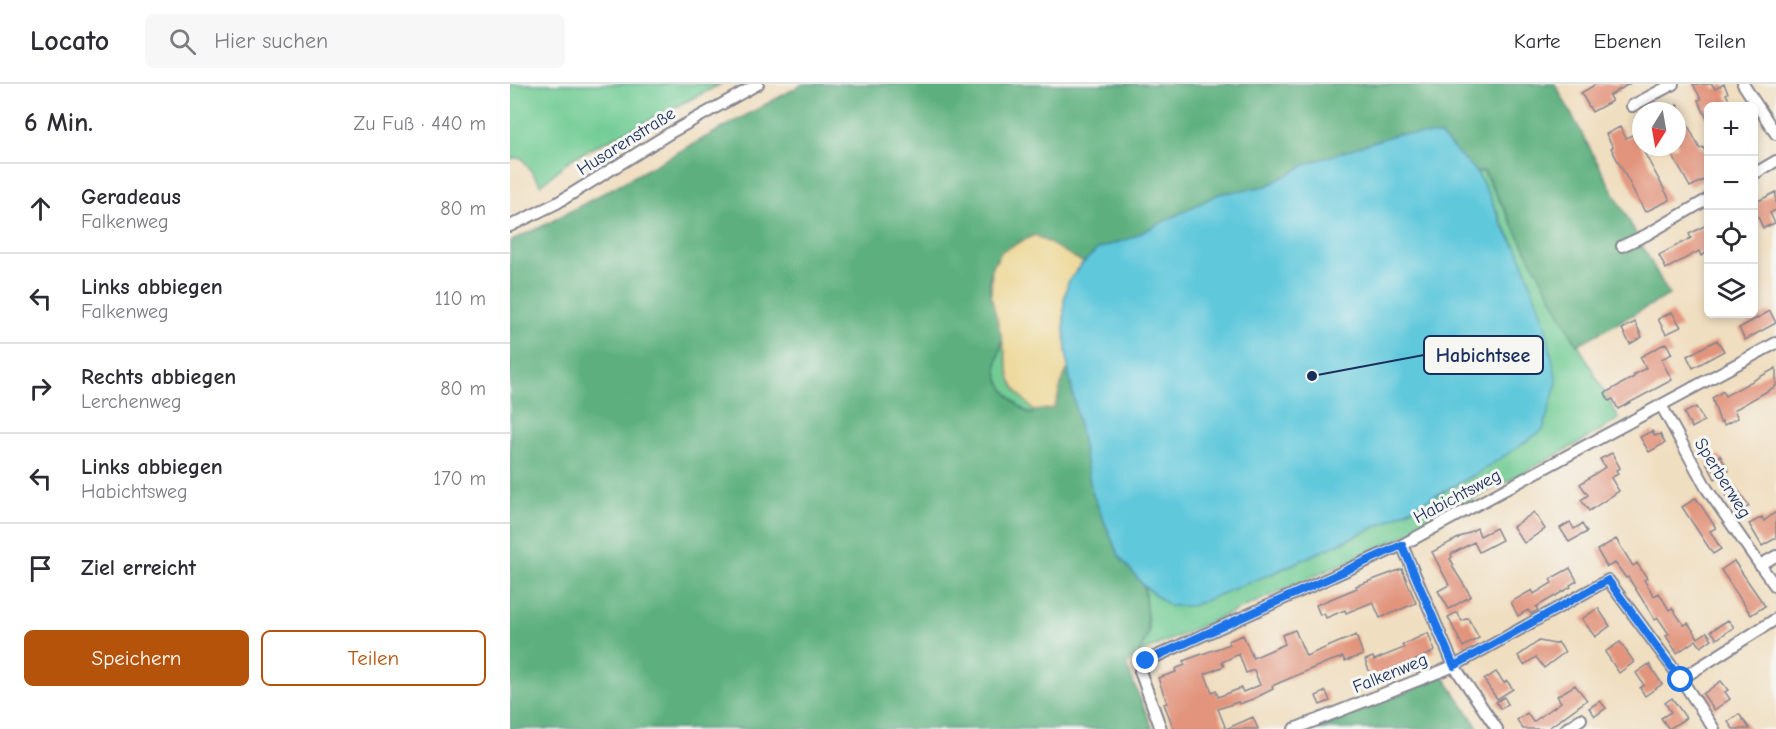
<!DOCTYPE html>
<html lang="de">
<meta charset="utf-8">
<style>
body{margin:0;font-family:"Comic Neue",sans-serif;background:#f7f7f7;color:#2b2b33}
.controls{position:absolute;right:18px;top:18px;display:grid;overflow:hidden;border-radius:9px;box-shadow:0 3px 9px #0003}
.controls button{width:54px;height:54px;display:grid;place-items:center;padding:0;border:0;border-bottom:2px solid #e1e1e2;background:#fff;color:#2b2b33;font:30px sans-serif}
.compass{position:absolute;left:1122px;top:18px;width:54px;height:54px;border-radius:50%;background:#fff;box-shadow:0 3px 9px #0003;rotate:191deg}
.stop{position:absolute;width:18px;height:18px;margin:-14px;border:4px solid #1a73e8;border-radius:50%;background:#fff}
.stop.end{background:#1a73e8;border-color:#fff;box-shadow:0 2px 6px #0008}
.list{margin:0;padding:0;list-style:none}
h2{display:flex;justify-content:space-between;align-items:center;height:78px;margin:0;padding:0 24px;font-size:26px}
h2 small{font-size:20px;font-weight:400;color:#7c7c81}
.list li{display:grid;grid-template-columns:39px 1fr auto;gap:18px;align-items:center;box-sizing:border-box;height:90px;padding:0 24px;border-top:2px solid #e1e1e2}
.list b{display:block;font-size:22px;white-space:nowrap}
.list p{margin:0;font-size:20px;white-space:nowrap;color:#7c7c81}
.list em{font-size:20px;font-style:normal;color:#7c7c81}
.actions{display:flex;gap:12px;padding:18px 24px}
.actions a{flex:1;padding:14px 0;border:2px solid #b45309;border-radius:9px;text-align:center;font-size:21px;color:#b45309}
.actions .main{background:#b45309;color:#fff}
.icon{flex:none;width:33px;height:33px;fill:none;stroke:currentColor;stroke-width:2;stroke-linecap:round;stroke-linejoin:round}
.map{position:relative;flex:none;width:1266px;height:645px;overflow:hidden}
header{display:flex;align-items:center;gap:36px;box-sizing:border-box;height:84px;padding:0 30px;background:#fff;border-bottom:2px solid #e1e1e2}
header strong{font-size:28px}
nav{display:flex;gap:33px;margin-inline-start:auto;font-size:21px}
.search{width:420px;height:54px;background:#f7f7f7;display:flex;align-items:center;gap:15px;box-sizing:border-box;padding:0 21px;border-radius:9px;color:#7c7c81;font-size:22px}
main{display:flex}
aside{flex:1;background:#fff}
.map>svg:first-child{display:block}
</style>
<header>
<strong>Locato</strong>
<div class="search"><svg class="icon" aria-label="search" viewBox="0 0 24 24"><circle cx="10" cy="10" r="6"/><path d="M15 15l6 6"/></svg>Hier suchen</div>
<nav><a>Karte</a><a>Ebenen</a><a>Teilen</a></nav>
</header>
<main>
<aside>
<h2>6 Min.<small>Zu Fuß · 440 m</small></h2>
<ul class="list">
<li><svg class="icon" aria-label="ahead" viewBox="0 0 24 24"><path d="M12 20V5M6 11l6-6 6 6"/></svg><div><b>Geradeaus</b><p>Falkenweg</p></div><em>80 m</em></li>
<li><svg class="icon" aria-label="left" viewBox="0 0 24 24"><path d="M17 20v-9H6M10 6l-5 5 5 5"/></svg><div><b>Links abbiegen</b><p>Falkenweg</p></div><em>110 m</em></li>
<li><svg class="icon" aria-label="right" viewBox="0 0 24 24"><path d="M7 20v-9h11M14 6l5 5-5 5"/></svg><div><b>Rechts abbiegen</b><p>Lerchenweg</p></div><em>80 m</em></li>
<li><svg class="icon" aria-label="left" viewBox="0 0 24 24"><path d="M17 20v-9H6M10 6l-5 5 5 5"/></svg><div><b>Links abbiegen</b><p>Habichtsweg</p></div><em>170 m</em></li>
<li><svg class="icon" aria-label="arrive" viewBox="0 0 24 24"><path d="M6 21V4h12l-3 4 3 4H6"/></svg><div><b>Ziel erreicht</b></div></li>
</ul>
<div class="actions"><a class="main">Speichern</a><a>Teilen</a></div>
</aside>
<div class="map">
<svg width="1266" height="645" viewBox="0 0 1266 645">
<rect width="100%" height="100%" fill="#f6f6f2"/>
<filter id="ink" filterUnits="userSpaceOnUse"><feTurbulence type="fractalNoise" baseFrequency=".0167" numOctaves="2"/><feDisplacementMap in="SourceGraphic" scale="12" xChannelSelector="R" yChannelSelector="G"/><feConvolveMatrix kernelMatrix="1 2 1 2 8 2 1 2 1" color-interpolation-filters="sRGB"/></filter>
<filter id="wash" filterUnits="userSpaceOnUse"><feTurbulence type="fractalNoise" baseFrequency=".008" numOctaves="4" result="noise"/><feDisplacementMap in="SourceGraphic" scale="24" xChannelSelector="R" yChannelSelector="G"/><feGaussianBlur stdDeviation="1.35" result="paint"/><feColorMatrix in="noise" values="0 0 0 0 0 0 0 0 0 0 0 0 0 0 0 0 0 1.4 0 .05"/><feComposite in="paint" operator="in"/></filter>
<g filter="url(#wash)">
<rect width="100%" height="100%" fill="#f0dec0"/>
<path fill="#72cc94" stroke="#467e79" stroke-width="1.5" d="M 0,0 L 211,0 L 61,75 L 31,101 L 12,74 L 0,74 Z
M 973,87 L 1109,335 L 1069,359 L 889,455 L 630,569 L 639,548 L 634,502 L 660,522 L 761,490 L 876,438 L 970,388 L 1009,168 C 993,142 982,115 967,89 Z
M 492,254 C 499,291 498,299 524,327 L 521,330 C 506,322 486,302 486,282 C 486,274 490,263 492,254 Z"/>
<path fill="#5db07e" stroke="#3c706e" stroke-width="1.5" d="M 293,0 L 1045,0 L 1159,211 L 1067,261 L 974,87 L 967,89 L 930,51 L 797,80 L 758,102 L 709,110 L 621,154 L 588,165 L 574,179 L 524,151 C 508,159 488,165 482,184 C 474,206 489,231 492,252 C 493,261 488,271 487,279 C 484,299 505,322 521,330 L 524,327 L 544,324 C 550,311 549,297 558,285 L 582,408 L 609,472 L 634,502 L 638,549 L 630,568 L 616,581 L 643,645 L 0,645 L 0,157 L 37,140 Z
M 933,592 L 969,645 L 807,645 Z"/>
<path fill="#eeda9e" stroke="#84847e" stroke-width="1.5" d="M 525,151 L 574,179 L 570,182 L 554,216 L 554,243 L 558,285 C 549,297 550,311 544,324 L 524,327 L 508,309 L 500,295 L 492,254 L 481,212 L 482,185 L 492,167 Z"/>
<path fill="#5fc8db" stroke="#3d7c9c" stroke-width="1.5" d="M 887,50 L 930,51 L 967,89 L 977,107 L 992,141 L 1009,168 L 1035,240 L 1047,298 L 1033,346 L 970,388 L 876,438 L 761,490 L 681,522 L 660,522 L 634,502 L 609,472 L 582,408 L 558,285 L 554,243 L 554,216 L 558,198 L 570,182 L 588,165 L 621,154 L 709,110 L 757,102 L 797,80 Z"/>
<g id="blocks">
<path fill="#e2947d" fill-rule="evenodd" d="M 1086,0 L 1119,0 L 1099,12 L 1102,17 L 1082,28 L 1071,9 Z
M 1183,0 L 1202,0 L 1205,5 L 1214,0 L 1218,9 L 1216,10 L 1222,22 L 1198,22 L 1198,37 L 1188,16 L 1191,15 Z
M 1167,20 L 1190,65 L 1193,63 L 1198,74 L 1198,94 L 1180,103 L 1158,63 L 1167,63 Z
M 1110,43 L 1116,54 L 1124,50 L 1160,116 L 1135,128 L 1101,64 L 1103,63 L 1096,50 Z
M 1266,108 L 1266,126 L 1260,129 L 1265,139 L 1253,144 L 1244,124 L 1244,119 Z
M 1198,140 L 1198,168 L 1191,172 L 1189,167 L 1156,185 L 1149,171 L 1181,154 L 1179,150 Z
M 1260,227 L 1266,239 L 1235,256 L 1229,244 Z
M 1162,228 L 1171,243 L 1156,250 L 1148,235 Z
M 1125,238 L 1132,253 L 1120,260 L 1112,245 Z
M 1207,256 L 1214,267 L 1183,284 L 1177,272 Z
M 1156,259 L 1162,270 L 1151,275 L 1162,296 L 1108,325 L 1103,315 L 1099,317 L 1095,309 L 1124,293 L 1124,291 L 1136,284 L 1130,273 Z
M 1266,284 L 1266,302 L 1224,326 L 1228,334 L 1214,341 L 1212,337 L 1210,338 L 1202,314 L 1213,307 L 1215,312 Z
M 1186,323 L 1194,337 L 1182,344 L 1174,329 Z
M 1142,347 L 1145,352 L 1150,350 L 1155,359 L 1139,368 L 1130,353 Z
M 1102,369 L 1110,384 L 1106,386 L 1108,390 L 1101,394 L 1109,407 L 1079,427 L 1071,416 L 1078,411 L 1070,400 L 1095,383 L 1090,375 Z
M 1210,371 L 1219,387 L 1205,395 L 1196,378 Z
M 1225,402 L 1239,422 L 1228,430 L 1214,409 Z
M 1186,414 L 1206,444 L 1200,447 L 1211,465 L 1203,470 L 1172,423 Z
M 1024,428 L 1035,445 L 1014,459 L 1003,443 Z
M 1266,428 L 1266,454 L 1252,462 L 1239,440 L 1252,433 L 1254,437 Z
M 1060,438 L 1064,445 L 1072,440 L 1077,448 L 1059,458 L 1050,444 Z
M 967,444 L 970,452 L 986,444 L 992,456 L 969,468 L 964,458 L 941,470 L 942,473 L 940,475 L 944,481 L 942,482 L 961,512 L 939,525 L 928,507 L 939,501 L 922,468 Z
M 1106,455 L 1123,482 L 1127,479 L 1137,494 L 1134,496 L 1144,512 L 1149,509 L 1159,526 L 1162,524 L 1174,541 L 1178,539 L 1188,554 L 1197,548 L 1202,555 L 1191,563 L 1186,556 L 1167,569 L 1156,552 L 1159,550 L 1148,534 L 1145,536 L 1118,493 L 1116,494 L 1105,479 L 1097,483 L 1087,466 Z
M 1224,477 L 1255,522 L 1241,531 L 1211,486 Z
M 1060,484 L 1067,497 L 1060,501 L 1061,503 L 1026,523 L 1028,526 L 1021,530 L 1018,526 L 1008,532 L 1001,518 L 1022,506 L 1024,510 L 1042,499 L 1040,495 Z
M 892,485 L 906,519 L 870,534 L 863,518 L 836,529 L 835,526 L 816,534 L 814,529 L 810,531 L 806,521 L 847,504 L 846,502 Z
M 1088,524 L 1100,542 L 1085,553 L 1072,535 Z
M 947,528 L 952,537 L 958,534 L 969,554 L 953,563 L 938,533 Z
M 1218,536 L 1224,543 L 1207,555 L 1201,547 Z
M 785,546 L 796,572 L 846,551 L 853,571 L 835,577 L 833,573 L 815,579 L 762,602 L 763,605 L 743,615 L 729,620 L 728,618 L 708,625 L 716,645 L 743,633 L 748,645 L 664,645 L 654,620 L 657,619 L 648,594 L 666,588 L 665,585 L 675,581 L 673,577 L 720,560 L 718,557 L 733,551 L 743,574 L 775,560 L 772,551 ZM 729,570 L 736,589 L 744,586 L 750,601 L 733,608 L 731,604 L 708,613 L 706,606 L 702,608 L 695,590 L 714,582 L 712,578 Z
M 918,549 L 925,567 L 890,584 L 862,594 L 855,576 L 863,573 L 864,576 L 894,564 L 892,561 Z
M 1029,557 L 1045,560 L 1048,558 L 1055,568 L 1034,584 L 1026,573 L 1014,581 L 1008,572 Z
M 1110,558 L 1124,578 L 1109,589 L 1095,568 Z
M 1139,580 L 1152,600 L 1135,612 L 1130,604 L 1134,601 L 1126,589 Z
M 986,588 L 994,599 L 997,597 L 1003,605 L 987,615 L 974,596 Z
M 1211,597 L 1218,606 L 1215,608 L 1220,615 L 1204,626 L 1193,610 Z
M 1065,601 L 1077,616 L 1037,645 L 1013,645 L 1007,636 L 1017,629 L 1023,638 L 1051,618 L 1047,612 Z
M 816,607 L 820,617 L 810,621 L 806,612 Z
M 994,613 L 998,620 L 991,625 L 986,618 Z
M 1162,614 L 1176,634 L 1159,645 L 1151,634 L 1161,628 L 1155,619 Z
M 1090,617 L 1096,624 L 1085,632 L 1079,624 Z
M 1229,630 L 1240,645 L 1223,645 L 1218,638 Z"/>
</g>
</g>
<g filter="url(#ink)">
<use href="#blocks" fill-opacity="0" stroke="#86868f" stroke-width="1.5"/>
<g fill="none" stroke-linecap="round" stroke-linejoin="round">
<g stroke="#86868f" stroke-width="14">
<path id="minor" d="M 1233,0 L 1266,50
M 1122,22 L 1163,0
M 1244,90 L 1266,77
M 0,142 L 47,119 L 160,49 L 248,0
M 1112,162 L 1136,151 L 1198,115
M 1151,321 L 1197,405 L 1250,481
M 892,461 L 944,582 L 987,645
M 1266,472 L 1250,481 L 1266,503
M 1171,595 L 1204,645
M 651,645 L 630,587 L 636,577 L 892,461 L 1266,259
M 784,645 L 944,582 L 1098,496 L 1171,595 L 1266,535
M 1056,645 L 1071,635"/>
</g>
<use href="#minor" stroke="#fff" stroke-width="10"/>
</g>
</g>
<g fill="none" stroke-linecap="round" stroke-linejoin="round" filter="url(#ink)">
<path stroke="#1a73e8" stroke-width="8" d="M 636,577 L 892,461 L 944,582 L 1098,496 L 1171,596"/>
</g>
<g text-anchor="middle" stroke-width="6" stroke-linejoin="round" paint-order="stroke">
<g font-size="18" fill="#1b2f5e" stroke="#f6f6f2">
<text transform="translate(116 57) rotate(-32)" y="6">Husarenstraße</text>
<text transform="translate(1213 394) rotate(58)" y="6">Sperberweg</text>
<text transform="translate(947 412) rotate(-28)" y="6">Habichtsweg</text>
<text transform="translate(880 589) rotate(-22)" y="6">Falkenweg</text>
</g>
</g>
<path fill="none" stroke="#1b2f5e" stroke-width="2" d="M802 292L914 271"/>
<circle fill="#1b2f5e" stroke="#f6f6f2" stroke-width="2" cx="802" cy="292" r="6"/>
<rect fill="#f6f6f2" stroke="#1b2f5e" stroke-width="2" x="914" y="252" width="119" height="38" rx="6"/>
<g font-size="20" text-anchor="middle" font-weight="bold" fill="#1b2f5e">
<text x="973" y="278">Habichtsee</text>
</g>
</svg>
<div class="controls">
<button>+</button>
<button>−</button>
<button><svg class="icon" aria-label="locate" viewBox="0 0 24 24"><circle cx="12" cy="12" r="6"/><path d="M12 2v4M12 18v4M2 12h4M18 12h4"/></svg></button>
<button><svg class="icon" aria-label="layers" viewBox="0 0 24 24"><path d="M12 4l9 5-9 5-9-5zM3 14l9 5 9-5"/></svg></button>
</div>
<svg class="compass" viewBox="-18 -18 36 36"><path d="M0-13l5 13h-10z" fill="#e53935"/><path d="M0 13l5-13h-10z" fill="#7c7c81"/></svg>
<div class="stop" style="left:1171px;top:596px"></div>
<div class="stop end" style="left:636px;top:577px"></div>
</div>
</main>
